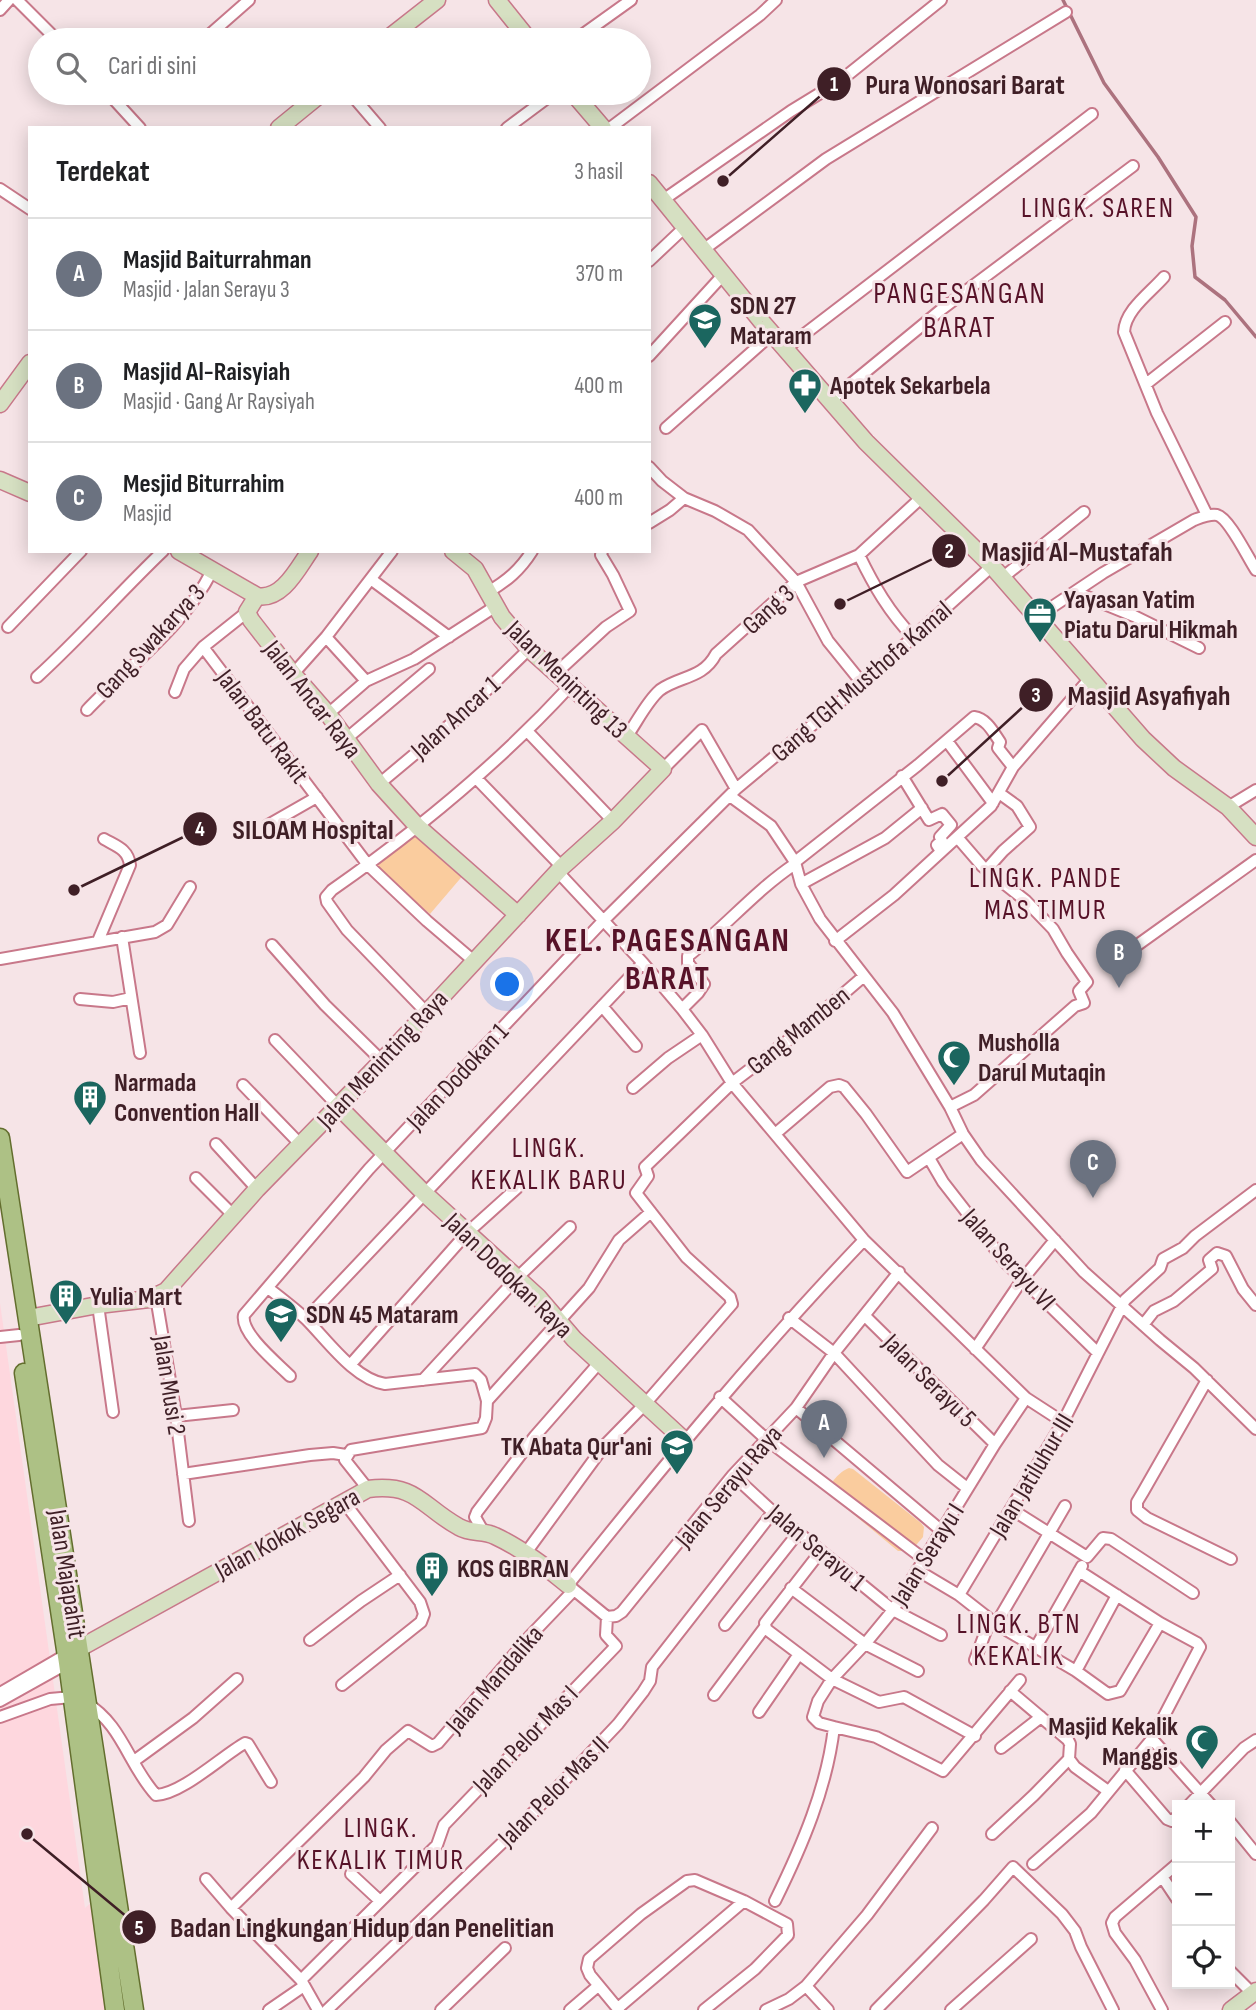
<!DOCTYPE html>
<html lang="id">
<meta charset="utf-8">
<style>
body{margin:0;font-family:"Sofia Sans Condensed",sans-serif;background:#f6f6f6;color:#202124}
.controls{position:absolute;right:21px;bottom:21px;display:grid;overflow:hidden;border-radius:0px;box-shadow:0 4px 18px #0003}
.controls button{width:63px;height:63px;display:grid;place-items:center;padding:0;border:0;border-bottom:2px solid #e0e0e0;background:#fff;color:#202124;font:35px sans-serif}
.you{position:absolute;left:508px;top:985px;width:24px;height:24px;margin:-18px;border:5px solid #fff;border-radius:50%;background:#1a73e8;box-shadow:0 0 0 10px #1a73e833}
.badge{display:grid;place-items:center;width:46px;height:46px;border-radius:50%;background:#d93025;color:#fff;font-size:23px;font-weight:700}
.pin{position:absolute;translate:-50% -58px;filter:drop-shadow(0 2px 4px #0008)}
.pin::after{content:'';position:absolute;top:37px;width:24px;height:21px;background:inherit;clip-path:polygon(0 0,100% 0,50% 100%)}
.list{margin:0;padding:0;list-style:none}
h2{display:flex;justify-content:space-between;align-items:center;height:91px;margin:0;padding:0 28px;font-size:30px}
h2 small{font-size:23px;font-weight:400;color:#757577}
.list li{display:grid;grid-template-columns:46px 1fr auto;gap:21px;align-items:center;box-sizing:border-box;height:112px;padding:0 28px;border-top:2px solid #e0e0e0}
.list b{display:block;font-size:26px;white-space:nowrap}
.list p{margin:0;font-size:23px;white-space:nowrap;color:#757577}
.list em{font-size:23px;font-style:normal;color:#757577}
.icon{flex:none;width:38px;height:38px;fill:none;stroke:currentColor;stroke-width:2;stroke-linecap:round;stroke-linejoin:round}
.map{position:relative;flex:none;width:1256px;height:2010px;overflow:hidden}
.search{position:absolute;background:#fff;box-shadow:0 4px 18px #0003;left:28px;top:28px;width:623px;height:77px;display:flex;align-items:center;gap:18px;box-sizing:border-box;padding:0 24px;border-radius:38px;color:#757577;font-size:26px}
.panel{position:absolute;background:#fff;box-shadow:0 4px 18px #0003;left:28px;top:126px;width:623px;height:427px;border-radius:0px}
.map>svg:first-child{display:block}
</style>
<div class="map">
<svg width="1256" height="2010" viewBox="0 0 1256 2010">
<rect width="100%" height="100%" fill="#f6e4e7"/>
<path fill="#fed7de" d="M 0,1303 L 85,1908 L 93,1901 L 108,2010 L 0,2010 Z"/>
<path fill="#facc9e" d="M 415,831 L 465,873 L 430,914 L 374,866 Z
M 849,1468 L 853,1469 L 921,1523 L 924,1527 L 923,1537 L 911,1551 L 898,1551 L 829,1494 C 828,1484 839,1472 849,1468 Z"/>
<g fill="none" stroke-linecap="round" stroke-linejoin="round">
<path stroke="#ac727e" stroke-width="3.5" d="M 1063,0 L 1104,83 L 1158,157 L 1196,217 L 1192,246 L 1195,277 L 1225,300 L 1256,337"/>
<g stroke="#c8788a" stroke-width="14">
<path id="street" d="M 17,0 L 57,40
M 0,10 L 9,0
M 208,36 L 249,0
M 575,40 L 631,0
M 108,93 L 140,128
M 350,93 L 380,128
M 507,128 L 554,93
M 610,128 L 760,15 L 776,0
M 0,189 L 30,209
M 663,200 L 791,111 L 840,81 L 941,0
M 703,250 L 826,159 L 1066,12
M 649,261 L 684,228
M 1164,277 C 1150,293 1125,310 1124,332 L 1157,413 L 1207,515
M 785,349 L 1092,114
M 649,356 L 723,275
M 1146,384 L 1225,322
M 830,401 L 942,309 L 1133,166
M 666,428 L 772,334
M 649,467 L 662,481 L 684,498 L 715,511 L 748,530 L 796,582 L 828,641 L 862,683
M 649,523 L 670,510 L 684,498
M 859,555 C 874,586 889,612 913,637
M 1002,578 L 1084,512
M 372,580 L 449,637
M 488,592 C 507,581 520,570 532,551
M 1075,592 L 1134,616 L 1199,648
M 247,612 L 203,647 L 368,865 L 427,921 L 475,962
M 1037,617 L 1103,573 L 1194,520 C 1202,517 1209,514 1217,515 C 1229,518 1248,558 1256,570
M 8,627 L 81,551
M 326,637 L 366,681
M 293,674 L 326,637 L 392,551
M 555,674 L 606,627 L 630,611 L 613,575 L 601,555 L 602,551
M 37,677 C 81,637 120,592 163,551
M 175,692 L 184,669 L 203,647
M 87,710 C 129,666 184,626 212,571
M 328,714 L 366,681 L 414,659 L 496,606
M 528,732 L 613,821
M 627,736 C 637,722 647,701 660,690 C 679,676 703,679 716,654 L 796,582 L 859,555 L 922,497
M 346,739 L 429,669
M 947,741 L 993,803
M 663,769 L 702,730 L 736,789
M 902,776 L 929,820 L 942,814 L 951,825 L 940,837 L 942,841 L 937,845 L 939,848 L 941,847
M 476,778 L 562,867
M 379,784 L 459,717 L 529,649
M 730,796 L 771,826 L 795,862 L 801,884 L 820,919 L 893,1013 L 950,1107 L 963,1134 L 981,1160 L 1084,1272 L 1160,1340 L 1194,1368 L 1256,1429
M 1228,807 L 1256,790
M 268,825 L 317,797
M 795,862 L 918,765 L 974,717 C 987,719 993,732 1000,742 L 998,748 L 1013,767
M 987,869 L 1003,851 L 1030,827 L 1017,806 L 999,793
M 558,872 L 643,963 L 682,1009 L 702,1035 L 732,1083 L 864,1240 L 1026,1398 L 1063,1422
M 801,884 L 885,838 L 922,808
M 122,937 L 140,1053
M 98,941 L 130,865 C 128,849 116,846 104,839
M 835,941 L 894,895 L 991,806 L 1013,767 L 1091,677
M 272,945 L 325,1005 L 382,1061
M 1136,946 L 1256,860
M 0,959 L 155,932 L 167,925 L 190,887
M 80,999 L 113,1002 L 131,998
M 602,1006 L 636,1046
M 682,1009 L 698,993 L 704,984 L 688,963 L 688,956 C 725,927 756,890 795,864
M 426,1012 L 347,930 L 327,902 L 326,897 L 332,890 C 418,830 499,763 570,686
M 275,1040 L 338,1106
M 243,1085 L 301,1145
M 633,1088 L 668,1058 L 702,1035
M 950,1107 L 974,1095 L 1075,1006 L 1084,1003 L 1079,991 L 1087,982 L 1067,953 L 1053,929 L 1026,901 L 982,866 L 957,837
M 775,1134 L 830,1087 L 839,1085 L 844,1087 L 866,1114 L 907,1172 L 963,1134
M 216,1144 L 257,1189
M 929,1158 L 943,1182 L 1006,1263 L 1098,1353
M 196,1178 L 234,1216
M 864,1240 C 759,1350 663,1466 568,1585 L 607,1617 L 616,1616 L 622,1612 L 733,1475 L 796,1408 L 834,1353 L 899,1272
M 268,1288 C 281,1298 294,1308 306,1319 C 327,1340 354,1379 385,1384 L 475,1374 L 481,1380 L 487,1401
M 156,1297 L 176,1416 L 189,1521
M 98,1305 L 113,1412
M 865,1316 L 995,1444
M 789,1318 L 834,1353 L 938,1465 L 967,1488
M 306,1319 L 643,963
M 1143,1325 L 1154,1311 L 1174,1301 L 1212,1269 L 1209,1260 L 1217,1253 L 1226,1256 L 1243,1289 L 1256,1305
M 0,1337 L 19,1335
M 975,1349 L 1022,1280 L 1055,1240
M 351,1364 L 467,1233 L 517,1188
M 290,1376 C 277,1363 240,1333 244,1315 L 369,1169 L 603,921 L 736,789 L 859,686 L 992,566
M 423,1380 L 517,1278 L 570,1227
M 1207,1380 L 1143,1492 L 1137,1502 L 1137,1510 L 1147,1518 L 1231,1559
M 720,1397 L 766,1439 L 925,1560
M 796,1408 L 943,1532
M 176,1416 L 233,1410
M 183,1474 L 310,1455 L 333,1453 L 346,1455
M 733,1475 L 773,1512 L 893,1610 L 941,1635
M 368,1489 L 345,1460 L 351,1450 L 482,1428 L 486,1418 L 487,1401 L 589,1288 L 619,1240 L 651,1212
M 1011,1509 L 1087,1557 L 1103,1538 L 1111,1539 L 1193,1593
M 483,1531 L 475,1517 L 477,1512 L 535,1436 L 599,1363
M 821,1551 L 765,1623 L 766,1629 L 832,1679 L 879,1702 L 904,1697 L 975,1736
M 525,1554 L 604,1446 L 645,1404 L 732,1304 L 730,1297 L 686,1257 L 636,1193 L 648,1176 L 645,1167 L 732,1083 L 799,1032 L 864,976
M 917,1570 L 959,1595 L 996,1624 L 1076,1671 L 1108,1694 L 1120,1691 L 1160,1623
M 791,1588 L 865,1644 L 918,1671
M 959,1595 L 1063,1422 L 1125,1300 L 1160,1268 L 1163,1259 L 1183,1248 L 1195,1236 L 1256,1190
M 996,1624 L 1065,1506
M 725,1625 L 798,1533
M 310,1640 L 361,1601 L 400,1575
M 1036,1647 L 1082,1566
M 975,1660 L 990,1620
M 1076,1671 L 1117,1595
M 342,1685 L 421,1622 L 424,1614 L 420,1602 L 344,1502
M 1010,1691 L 1068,1740 L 1070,1744 L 1069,1759 L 1075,1767 L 1108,1791
M 0,1693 L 67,1654
M 714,1695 L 765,1627
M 0,1701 L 68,1663
M 86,1703 C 122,1724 129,1766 156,1795 C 182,1794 222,1756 245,1743 L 248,1744 L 271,1782
M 759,1712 L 799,1654
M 0,1717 L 50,1699 L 72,1697
M 834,1727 L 876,1737 L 943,1771 L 1020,1680
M 1152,1739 L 1211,1805
M 1001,1748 L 1041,1717
M 134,1761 L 193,1718 L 237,1679
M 1125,1770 L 1167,1819 L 1172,1821 L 1177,1817
M 1189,1805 L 1244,1748 L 1256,1740
M 1230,1822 L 1256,1854
M 992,1834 L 1034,1795 L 1069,1759
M 1033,1864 L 1091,1813 L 1152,1739 L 1200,1647 L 1197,1643 L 1160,1623 L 1079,1571
M 351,1874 L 380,1901
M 1163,1878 L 1177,1899
M 206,1879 L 231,1908 L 301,1980 L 318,2010
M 775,1901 C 802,1846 827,1788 834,1727 L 819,1723 L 813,1717 L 818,1701 L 832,1679 L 865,1644 L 893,1610 L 995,1444 L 1026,1398
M 231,1908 L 364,1777 L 386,1750 L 408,1731 L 432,1746 L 438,1743 L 530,1636 L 574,1590
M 1230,1971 L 1253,1994
M 301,1980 L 437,1845 L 444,1825 L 616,1646 L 606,1635 L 607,1617
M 806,1986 L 828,2010
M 618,2008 L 744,1901
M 269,2010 L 304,1986
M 327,2010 L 522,1824 L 584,1760 L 618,1724 L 643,1692 L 650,1681 L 652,1667 L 773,1512
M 441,2010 L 505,1948
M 570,2010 L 598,1986
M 619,2010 L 590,1975 L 587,1968 L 589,1959 L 641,1914 L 687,1881 L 695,1880 L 744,1901 L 787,1924 L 788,1935 L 755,1969 L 704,2010
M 766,2010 L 789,1999 L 806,1986 L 867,1915 L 932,1828
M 876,2010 L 984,1900 L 1013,1867 L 1062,1914 L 1075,1931 L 1081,1947 L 1113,2010
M 951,2010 L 1031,1939
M 1162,2010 L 1135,1960 L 1115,1933 L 1112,1923 L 1115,1917 L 1177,1864"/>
</g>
<g stroke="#c8788a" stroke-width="19">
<path id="secondary" d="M 497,0 L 529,40
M 386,40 L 437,0
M 573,93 L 603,128
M 279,128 L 322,93
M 649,183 L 762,322 L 866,442 L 992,566 L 1143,739 L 1174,768 L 1228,807 L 1256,837
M 0,404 L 30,363
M 0,480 L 30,493
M 179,551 L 257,596 C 282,601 298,568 310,551
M 257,596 L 247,612 L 251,620 L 293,674 L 328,714 L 379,784 L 418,827 L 518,915
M 338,1106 L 424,1193 L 538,1297 L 574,1339 L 684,1440
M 28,1318 L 98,1305 L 149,1299 L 166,1291 L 257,1189 L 382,1061 L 562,867 L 613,821 L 663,769 L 529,649 L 502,617 L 475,569 L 453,551
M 80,1648 L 368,1489 C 417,1483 421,1506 459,1527 C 471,1534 483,1530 495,1536 C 521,1548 546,1567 568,1585
M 1231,2010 L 1256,1991"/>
</g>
<g stroke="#636e2e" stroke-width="21">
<path id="primary" d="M 0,1138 L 134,2010
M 24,1373 L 68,1663 L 115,2010"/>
</g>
<use href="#street" stroke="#fff" stroke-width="10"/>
<use href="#secondary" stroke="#d6e0c2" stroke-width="16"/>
<use href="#primary" stroke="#adc185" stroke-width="18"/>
</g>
<defs>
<g id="school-pin" transform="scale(1.75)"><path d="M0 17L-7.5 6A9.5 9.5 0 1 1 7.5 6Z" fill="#1b665f" stroke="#f6e4e7"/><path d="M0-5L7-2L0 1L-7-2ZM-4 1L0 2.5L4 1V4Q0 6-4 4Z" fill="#fff"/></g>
<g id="pharmacy-pin" transform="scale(1.75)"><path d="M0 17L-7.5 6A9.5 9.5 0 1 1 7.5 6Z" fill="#1b665f" stroke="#f6e4e7"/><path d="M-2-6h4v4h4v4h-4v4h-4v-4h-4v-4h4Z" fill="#fff"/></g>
<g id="office-pin" transform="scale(1.75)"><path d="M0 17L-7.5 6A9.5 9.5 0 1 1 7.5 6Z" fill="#1b665f" stroke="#f6e4e7"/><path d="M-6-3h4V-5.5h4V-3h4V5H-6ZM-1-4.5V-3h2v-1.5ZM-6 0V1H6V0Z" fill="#fff"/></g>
<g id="mosque-pin" transform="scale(1.75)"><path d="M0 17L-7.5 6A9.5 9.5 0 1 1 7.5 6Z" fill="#1b665f" stroke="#f6e4e7"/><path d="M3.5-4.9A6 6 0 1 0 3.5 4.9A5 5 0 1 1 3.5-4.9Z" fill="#fff"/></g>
<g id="building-pin" transform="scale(1.75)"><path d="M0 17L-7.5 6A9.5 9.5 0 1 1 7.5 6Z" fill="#1b665f" stroke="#f6e4e7"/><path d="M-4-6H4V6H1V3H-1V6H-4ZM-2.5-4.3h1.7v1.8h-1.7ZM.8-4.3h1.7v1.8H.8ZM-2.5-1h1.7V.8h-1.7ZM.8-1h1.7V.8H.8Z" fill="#fff"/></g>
</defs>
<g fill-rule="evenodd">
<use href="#school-pin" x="705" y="320"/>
<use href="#pharmacy-pin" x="805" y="385"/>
<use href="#office-pin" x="1040" y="614"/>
<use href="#mosque-pin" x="954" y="1057"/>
<use href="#building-pin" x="90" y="1097"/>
<use href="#building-pin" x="66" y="1296"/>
<use href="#school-pin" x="281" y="1314"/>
<use href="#school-pin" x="677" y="1446"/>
<use href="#building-pin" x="432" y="1568"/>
<use href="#mosque-pin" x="1202" y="1741"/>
</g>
<g text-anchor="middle" stroke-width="6" stroke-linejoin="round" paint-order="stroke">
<g font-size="26" font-weight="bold" fill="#3f1f26" stroke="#f6e4e7" text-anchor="start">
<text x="730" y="314">SDN 27<tspan x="730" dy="30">Mataram</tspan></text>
<text x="830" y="394">Apotek Sekarbela</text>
<text x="1064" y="608">Yayasan Yatim<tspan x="1064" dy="30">Piatu Darul Hikmah</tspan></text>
<text x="978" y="1051">Musholla<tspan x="978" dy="30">Darul Mutaqin</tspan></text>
<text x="114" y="1091">Narmada<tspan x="114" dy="30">Convention Hall</tspan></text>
<text x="90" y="1305">Yulia Mart</text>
<text x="306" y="1323">SDN 45 Mataram</text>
<text x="652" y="1455" text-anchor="end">TK Abata Qur'ani</text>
<text x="457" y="1577">KOS GIBRAN</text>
<text x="1178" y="1735" text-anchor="end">Masjid Kekalik<tspan x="1178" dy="30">Manggis</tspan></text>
</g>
<g font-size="26" fill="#3f1f26" stroke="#f6e4e7">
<text transform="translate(768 609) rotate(-42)" y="9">Gang 3</text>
<text transform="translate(150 641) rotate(-47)" y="9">Gang Swakarya 3</text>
<text transform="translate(567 679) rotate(44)" y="9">Jalan Meninting 13</text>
<text transform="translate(861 681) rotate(-41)" y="9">Gang TGH Musthofa Kamal</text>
<text transform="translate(313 699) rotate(52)" y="9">Jalan Ancar Raya</text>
<text transform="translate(455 717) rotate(-42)" y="9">Jalan Ancar 1</text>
<text transform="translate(263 726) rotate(53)" y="9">Jalan Batu Rakit</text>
<text transform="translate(798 1030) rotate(-39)" y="9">Gang Mamben</text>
<text transform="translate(382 1059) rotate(-47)" y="9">Jalan Meninting Raya</text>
<text transform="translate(457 1076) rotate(-47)" y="9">Jalan Dodokan 1</text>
<text transform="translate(1009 1259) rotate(48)" y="9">Jalan Serayu VI</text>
<text transform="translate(509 1275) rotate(44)" y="9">Jalan Dodokan Raya</text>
<text transform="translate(930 1380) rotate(45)" y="9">Jalan Serayu 5</text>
<text transform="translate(170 1385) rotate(81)" y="9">Jalan Musi 2</text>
<text transform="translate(1031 1475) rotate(-59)" y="9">Jalan Jatiluhur III</text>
<text transform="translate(728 1486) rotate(-50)" y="9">Jalan Serayu Raya</text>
<text transform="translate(287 1533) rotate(-29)" y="9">Jalan Kokok Segara</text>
<text transform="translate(817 1547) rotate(40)" y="9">Jalan Serayu 1</text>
<text transform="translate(927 1554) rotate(-58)" y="9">Jalan Serayu I</text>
<text transform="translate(68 1574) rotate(81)" y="9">Jalan Majapahit</text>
<text transform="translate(494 1679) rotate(-49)" y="9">Jalan Mandalika</text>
<text transform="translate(525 1739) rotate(-46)" y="9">Jalan Pelor Mas I</text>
<text transform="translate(553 1791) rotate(-45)" y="9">Jalan Pelor Mas II</text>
</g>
<g font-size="28" letter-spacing="2" fill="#571228" stroke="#f6e4e7">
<text x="1098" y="217">LINGK. SAREN</text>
<text x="1046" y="887">LINGK. PANDE<tspan x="1046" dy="32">MAS TIMUR</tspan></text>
<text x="549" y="1157">LINGK.<tspan x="549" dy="32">KEKALIK BARU</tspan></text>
<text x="1019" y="1633">LINGK. BTN<tspan x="1019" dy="32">KEKALIK</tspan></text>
<text x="381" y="1837">LINGK.<tspan x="381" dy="32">KEKALIK TIMUR</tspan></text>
</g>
<g font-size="30" letter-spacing="2" fill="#571228" stroke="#f6e4e7">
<text x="960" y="303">PANGESANGAN<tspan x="960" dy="34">BARAT</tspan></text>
</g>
<g font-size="33" font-weight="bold" letter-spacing="2" fill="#571228" stroke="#f6e4e7">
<text x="668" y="951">KEL. PAGESANGAN<tspan x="668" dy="38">BARAT</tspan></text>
</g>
</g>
<path fill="none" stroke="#3f1f26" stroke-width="2.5" d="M723 181L834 84M840 604L949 551M942 781L1036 695M74 890L200 829M27 1834L139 1927"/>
<g fill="#3f1f26" stroke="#f6e4e7" stroke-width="2.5">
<circle cx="723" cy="181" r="7"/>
<circle cx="840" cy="604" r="7"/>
<circle cx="942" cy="781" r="7"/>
<circle cx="74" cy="890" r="7"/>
<circle cx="27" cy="1834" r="7"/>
<circle cx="834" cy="84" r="18"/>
<circle cx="949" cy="551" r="18"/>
<circle cx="1036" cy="695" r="18"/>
<circle cx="200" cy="829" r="18"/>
<circle cx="139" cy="1927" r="18"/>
</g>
<g font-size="21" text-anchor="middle" font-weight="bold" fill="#fff">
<text x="834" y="91">1</text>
<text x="949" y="558">2</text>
<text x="1036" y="702">3</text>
<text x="200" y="836">4</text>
<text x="139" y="1935">5</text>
</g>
<g font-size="28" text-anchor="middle" font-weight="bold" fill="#3f1f26" stroke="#f6e4e7" stroke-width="6" stroke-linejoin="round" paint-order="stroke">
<text x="965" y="94">Pura Wonosari Barat</text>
<text x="1077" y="561">Masjid Al-Mustafah</text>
<text x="1149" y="705">Masjid Asyafiyah</text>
<text x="313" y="839">SILOAM Hospital</text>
<text x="362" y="1937">Badan Lingkungan Hidup dan Penelitian</text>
</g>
</svg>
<div class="controls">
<button>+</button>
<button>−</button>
<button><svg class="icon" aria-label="locate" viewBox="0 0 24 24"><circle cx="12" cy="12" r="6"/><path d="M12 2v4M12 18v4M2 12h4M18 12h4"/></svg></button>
</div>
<div class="you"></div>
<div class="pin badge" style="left:824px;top:1458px;background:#6b7280">A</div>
<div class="pin badge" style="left:1119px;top:988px;background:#6b7280">B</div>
<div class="pin badge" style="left:1093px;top:1198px;background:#6b7280">C</div>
<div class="search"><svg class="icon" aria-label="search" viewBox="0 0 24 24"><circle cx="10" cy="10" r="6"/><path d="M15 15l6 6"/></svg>Cari di sini</div>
<section class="panel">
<h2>Terdekat<small>3 hasil</small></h2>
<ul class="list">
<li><span class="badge" style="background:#6b7280">A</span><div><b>Masjid Baiturrahman</b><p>Masjid · Jalan Serayu 3</p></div><em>370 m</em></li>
<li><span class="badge" style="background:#6b7280">B</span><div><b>Masjid Al-Raisyiah</b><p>Masjid · Gang Ar Raysiyah</p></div><em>400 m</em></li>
<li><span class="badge" style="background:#6b7280">C</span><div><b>Mesjid Biturrahim</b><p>Masjid</p></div><em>400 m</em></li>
</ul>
</section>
</div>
